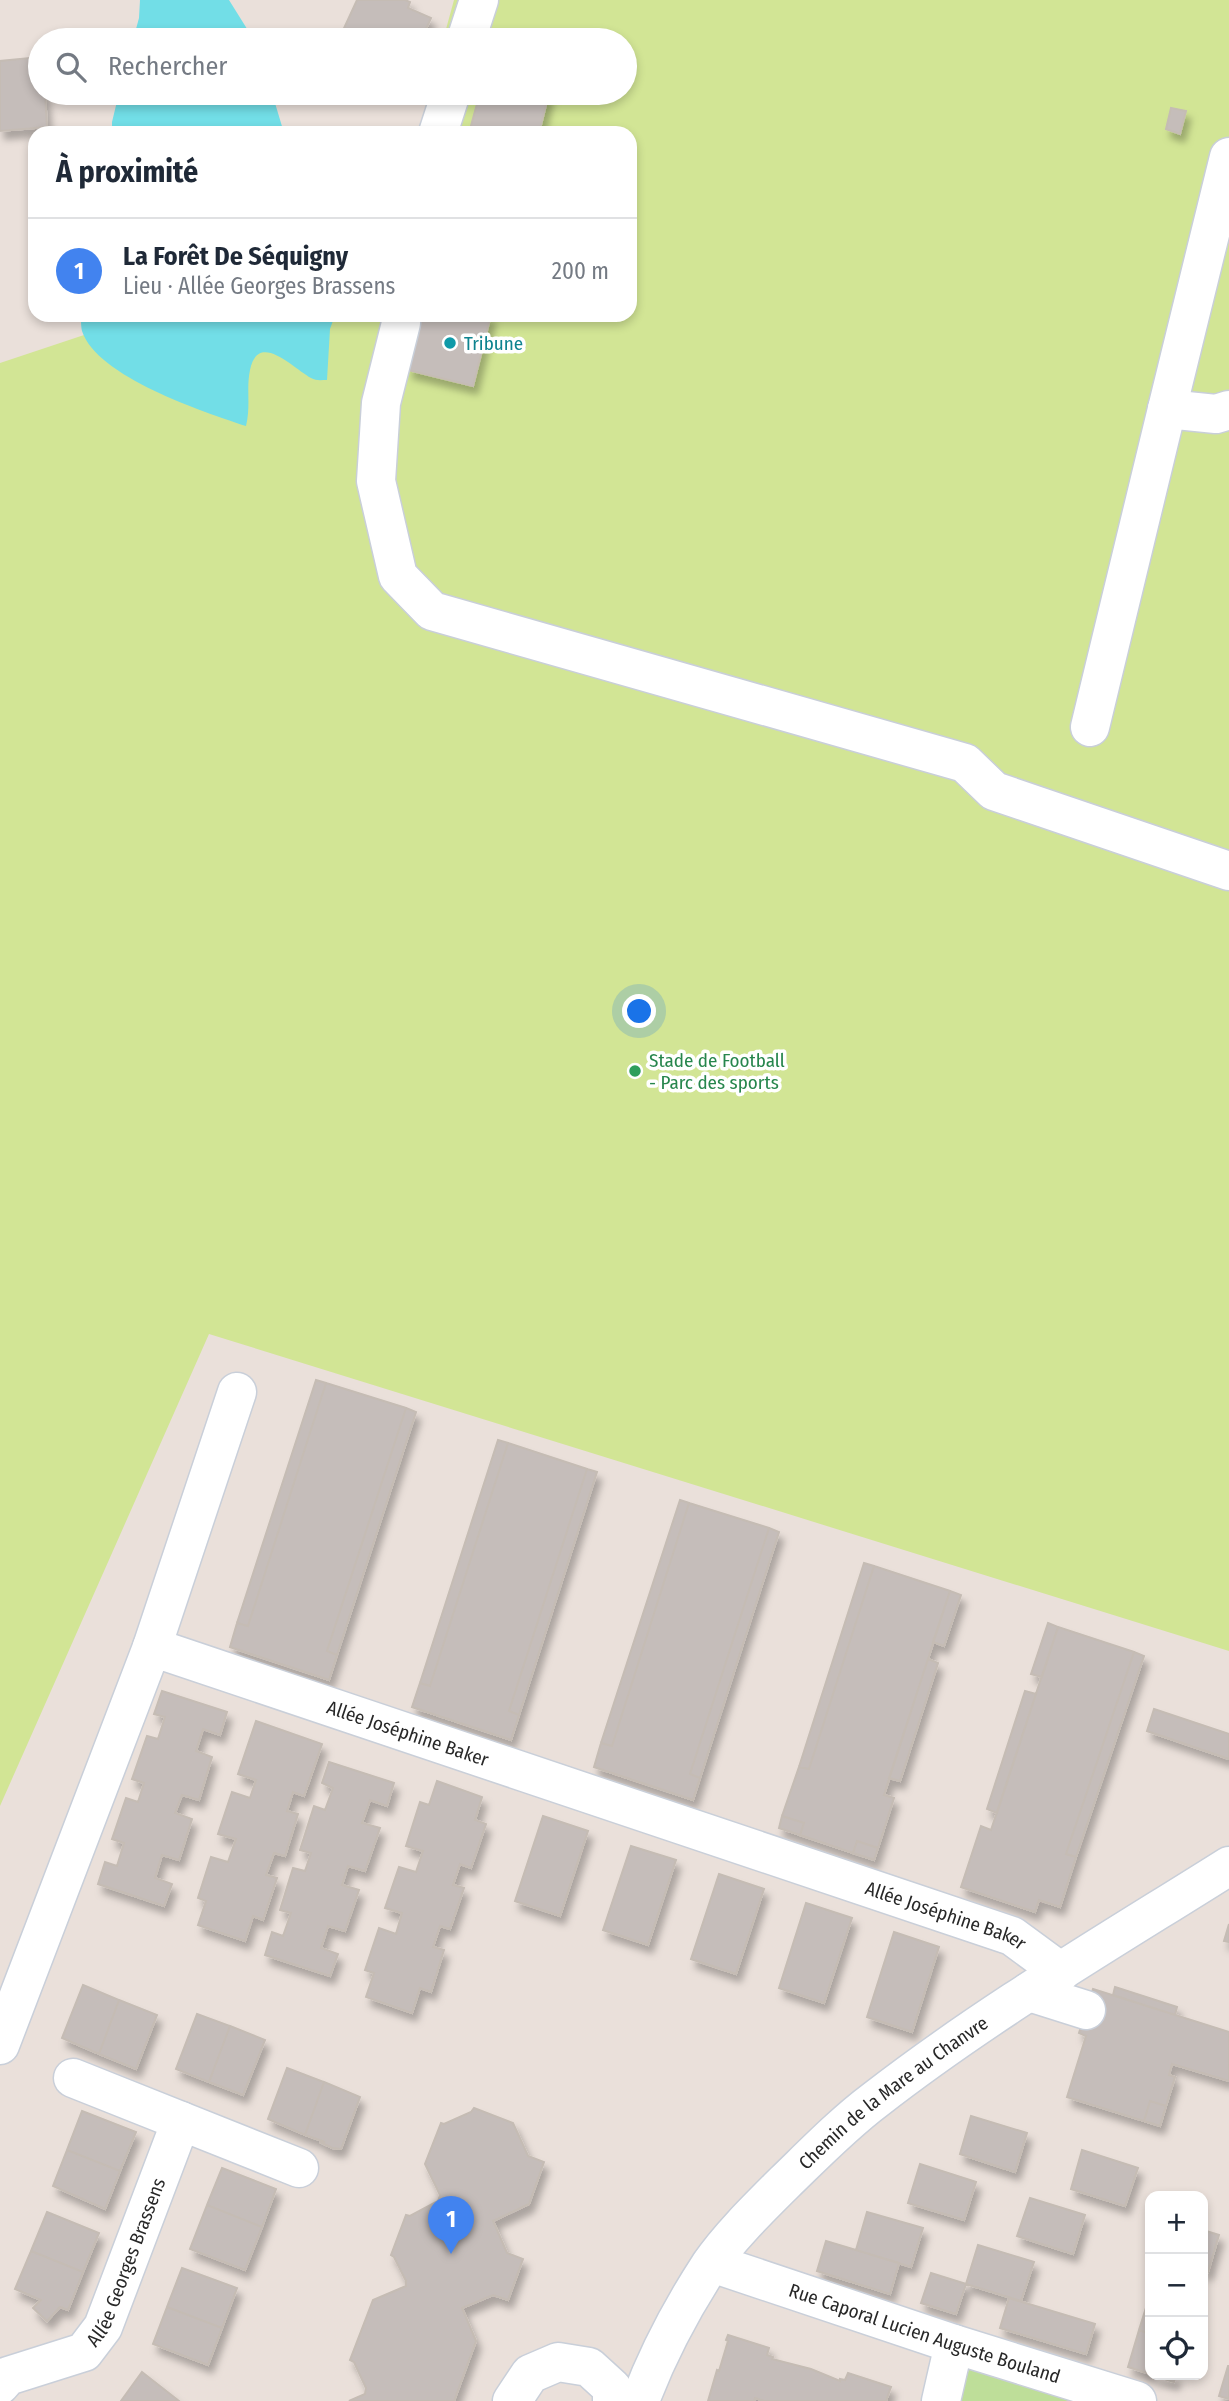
<!DOCTYPE html>
<html lang="fr">
<meta charset="utf-8">
<style>
body{margin:0;font-family:"Fira Sans Condensed",sans-serif;background:#f6f6f7;color:#1f2937}
.controls{position:absolute;right:21px;bottom:21px;display:grid;overflow:hidden;border-radius:14px;box-shadow:0 4px 10px #0003}
.controls button{width:63px;height:63px;display:grid;place-items:center;padding:0;border:0;border-bottom:2px solid #e0e1e3;background:#fff;color:#1f2937;font:35px sans-serif}
.you{position:absolute;left:640px;top:1012px;width:24px;height:24px;margin:-18px;border:5px solid #fff;border-radius:50%;background:#1a73e8;box-shadow:0 0 0 10px #1a73e833}
.badge{display:grid;place-items:center;width:46px;height:46px;border-radius:50%;background:#4283ef;color:#fff;font-size:23px;font-weight:700}
.pin{position:absolute;translate:-50% -58px;filter:drop-shadow(0 2px 4px #0008)}
.pin::after{content:'';position:absolute;top:37px;width:24px;height:21px;background:inherit;clip-path:polygon(0 0,100% 0,50% 100%)}
.list{margin:0;padding:0;list-style:none}
h2{display:flex;justify-content:space-between;align-items:center;height:91px;margin:0;padding:0 28px;font-size:30px}
h2 small{font-size:23px;font-weight:400;color:#747a83}
.list li{display:grid;grid-template-columns:46px 1fr auto;gap:21px;align-items:center;box-sizing:border-box;height:105px;padding:0 28px;border-top:2px solid #e0e1e3}
.list b{display:block;font-size:26px;white-space:nowrap}
.list p{margin:0;font-size:23px;white-space:nowrap;color:#747a83}
.list em{font-size:23px;font-style:normal;color:#747a83}
.icon{flex:none;width:38px;height:38px;fill:none;stroke:currentColor;stroke-width:2;stroke-linecap:round;stroke-linejoin:round}
.map{position:relative;flex:none;width:1229px;height:2401px;overflow:hidden}
.search{position:absolute;background:#fff;box-shadow:0 4px 10px #0003;left:28px;top:28px;width:609px;height:77px;display:flex;align-items:center;gap:18px;box-sizing:border-box;padding:0 24px;border-radius:38px;color:#747a83;font-size:26px}
.panel{position:absolute;background:#fff;box-shadow:0 4px 10px #0003;left:28px;top:126px;width:609px;height:196px;border-radius:21px}
.map>svg:first-child{display:block}
</style>
<div class="map">
<svg width="1229" height="2401" viewBox="0 0 1229 2401">
<defs>
<filter id="shadow"><feDropShadow dx="4.5" dy="8" stdDeviation="3.5" flood-color="#0004"/></filter>
</defs>
<rect width="100%" height="100%" fill="#eae0da"/>
<path fill="#bede99" d="M 969,2369 L 1071,2401 L 959,2401 Z"/>
<path fill="#d2e595" d="M 454,0 L 1229,0 L 1229,1651 L 209,1334 L 0,1806 L 0,363 L 144,315 L 630,315 L 630,133 L 419,133 L 429,93 L 625,93 L 625,40 L 443,40 Z"/>
<path fill="#72dee7" d="M 140,0 L 229,0 L 254,40 L 133,40 L 139,18 Z
M 119,93 L 272,93 L 284,133 L 112,133 L 112,122 Z
M 81,315 L 335,315 L 330,329 L 327,380 C 321,380 316,381 311,378 C 294,369 258,330 250,370 C 246,389 251,405 246,426 C 204,412 97,377 82,331 C 81,327 81,320 81,315 Z"/>
<path fill="#c5bdba" stroke="#c5bcb4" stroke-width="2" filter="url(#shadow)" d="M 357,0 L 405,0 L 410,2 L 408,8 L 431,18 L 421,40 L 344,40 L 340,37 Z
M 40,57 L 40,93 L 45,93 L 47,127 L 0,131 L 0,61 Z
M 480,93 L 549,93 L 539,133 L 469,133 Z
M 1171,108 L 1186,111 L 1180,134 L 1166,129 Z
M 422,315 L 491,315 L 473,386 L 408,370 Z
M 316,1380 L 326,1383 L 248,1626 L 237,1623 Z
M 326,1383 L 406,1408 L 327,1651 L 337,1655 L 329,1680 L 230,1647 L 237,1623 L 248,1626 Z
M 406,1408 L 416,1412 L 337,1655 L 327,1651 Z
M 498,1440 L 508,1443 L 430,1686 L 420,1683 Z
M 508,1443 L 587,1469 L 509,1711 L 519,1715 L 511,1740 L 412,1707 L 420,1683 L 430,1686 Z
M 587,1469 L 597,1472 L 519,1715 L 509,1711 Z
M 680,1500 L 689,1503 L 612,1746 L 601,1743 Z
M 689,1503 L 769,1528 L 690,1774 L 700,1778 L 693,1800 L 594,1767 L 601,1743 L 612,1746 Z
M 769,1528 L 779,1532 L 700,1778 L 690,1774 Z
M 864,1563 L 874,1566 L 809,1769 L 799,1767 Z
M 874,1566 L 950,1591 L 884,1795 L 894,1798 L 878,1848 L 857,1841 L 853,1853 L 800,1835 L 804,1823 L 782,1816 L 799,1767 L 809,1769 Z
M 950,1591 L 961,1595 L 944,1646 L 933,1642 Z
M 1048,1623 L 1058,1627 L 1042,1677 L 1031,1674 Z
M 1058,1627 L 1134,1652 L 1066,1854 L 1076,1857 L 1060,1907 L 1039,1900 L 1035,1912 L 961,1887 L 981,1826 L 991,1830 Z
M 1134,1652 L 1144,1656 L 1076,1857 L 1066,1854 Z
M 928,1659 L 938,1663 L 900,1781 L 889,1778 Z
M 162,1691 L 227,1712 L 220,1735 L 203,1729 L 196,1751 L 212,1757 L 199,1800 L 182,1795 L 175,1813 L 192,1819 L 179,1860 L 162,1855 L 155,1878 L 172,1884 L 164,1906 L 98,1884 L 105,1862 L 117,1866 L 124,1843 L 112,1839 L 126,1798 L 138,1802 L 144,1783 L 132,1779 L 147,1736 L 158,1739 L 165,1717 L 154,1714 Z
M 1025,1691 L 1036,1694 L 997,1813 L 987,1809 Z
M 1154,1709 L 1229,1734 L 1229,1759 L 1147,1731 Z
M 256,1721 L 322,1744 L 304,1796 L 293,1792 L 287,1811 L 298,1814 L 285,1856 L 274,1853 L 266,1875 L 277,1878 L 263,1920 L 253,1916 L 245,1941 L 198,1925 L 206,1901 L 198,1898 L 211,1857 L 228,1862 L 236,1839 L 218,1834 L 232,1792 L 250,1798 L 256,1780 L 238,1774 Z
M 329,1762 L 394,1783 L 387,1806 L 370,1800 L 362,1823 L 380,1828 L 365,1871 L 348,1866 L 342,1885 L 359,1890 L 345,1931 L 328,1926 L 321,1948 L 338,1954 L 330,1976 L 265,1955 L 272,1932 L 283,1936 L 291,1913 L 280,1910 L 293,1868 L 305,1871 L 311,1853 L 300,1850 L 314,1806 L 325,1810 L 333,1788 L 322,1783 Z
M 437,1781 L 482,1797 L 475,1820 L 486,1824 L 471,1868 L 460,1864 L 453,1885 L 464,1888 L 450,1929 L 440,1926 L 433,1947 L 444,1950 L 431,1992 L 420,1988 L 412,2013 L 366,1997 L 374,1973 L 365,1970 L 379,1928 L 396,1934 L 402,1913 L 385,1908 L 399,1867 L 416,1872 L 423,1851 L 406,1846 L 420,1802 L 429,1805 Z
M 543,1816 L 588,1831 L 560,1916 L 515,1901 Z
M 782,1816 L 804,1823 L 800,1835 L 779,1828 Z
M 857,1841 L 878,1848 L 874,1860 L 853,1853 Z
M 631,1846 L 676,1860 L 648,1945 L 603,1930 Z
M 719,1874 L 764,1889 L 736,1974 L 691,1959 Z
M 806,1903 L 852,1918 L 824,2003 L 779,1988 Z
M 1229,1924 L 1229,1942 L 1224,1941 Z
M 894,1932 L 939,1947 L 912,2032 L 867,2017 Z
M 83,1985 L 119,2000 L 99,2054 L 62,2038 Z
M 1115,1987 L 1177,2007 L 1175,2015 L 1113,1995 Z
M 1093,1989 L 1229,2032 L 1229,2081 L 1172,2064 L 1169,2075 L 1175,2077 L 1166,2106 L 1150,2101 L 1144,2121 L 1067,2097 L 1086,2036 L 1079,2033 Z
M 119,2000 L 157,2015 L 136,2069 L 99,2054 Z
M 197,2014 L 230,2026 L 209,2082 L 176,2069 Z
M 230,2026 L 265,2040 L 243,2095 L 209,2082 Z
M 287,2068 L 324,2082 L 305,2135 L 268,2119 Z
M 324,2082 L 360,2097 L 341,2149 L 332,2148 L 320,2142 L 325,2142 L 305,2135 Z
M 1150,2101 L 1166,2106 L 1160,2126 L 1144,2121 Z
M 474,2108 L 513,2123 L 528,2156 L 544,2162 L 529,2204 L 493,2221 L 507,2253 L 523,2259 L 508,2300 L 493,2295 L 462,2308 L 476,2341 L 454,2401 L 349,2401 L 365,2394 L 366,2388 L 354,2362 L 350,2360 L 373,2300 L 406,2286 L 406,2281 L 394,2257 L 391,2255 L 406,2215 L 410,2216 L 438,2201 L 440,2195 L 425,2164 L 441,2123 L 444,2124 L 471,2112 Z
M 82,2111 L 136,2132 L 120,2171 L 67,2150 Z
M 971,2116 L 1027,2133 L 1015,2172 L 960,2154 Z
M 67,2150 L 120,2171 L 105,2209 L 53,2186 Z
M 1082,2150 L 1138,2168 L 1125,2206 L 1071,2189 Z
M 920,2164 L 976,2182 L 964,2220 L 908,2203 Z
M 222,2168 L 276,2189 L 262,2227 L 207,2205 Z
M 1030,2198 L 1085,2215 L 1073,2254 L 1017,2236 Z
M 207,2205 L 262,2227 L 245,2270 L 190,2249 Z
M 47,2212 L 99,2233 L 83,2272 L 31,2251 Z
M 867,2212 L 923,2228 L 911,2267 L 856,2250 Z
M 1203,2230 L 1219,2235 L 1208,2272 L 1203,2271 Z
M 826,2241 L 899,2263 L 890,2294 L 817,2271 Z
M 978,2245 L 1034,2262 L 1021,2301 L 966,2284 Z
M 31,2251 L 83,2272 L 68,2310 L 60,2307 L 47,2321 L 33,2308 L 41,2300 L 15,2289 Z
M 182,2268 L 237,2288 L 222,2328 L 167,2307 Z
M 931,2273 L 966,2284 L 956,2314 L 921,2303 Z
M 1150,2295 L 1150,2334 L 1139,2330 Z
M 1009,2298 L 1095,2324 L 1086,2354 L 1000,2328 Z
M 167,2307 L 222,2328 L 208,2365 L 153,2344 Z
M 1139,2330 L 1150,2334 L 1150,2374 L 1128,2367 Z
M 728,2335 L 769,2348 L 767,2355 L 773,2357 L 772,2359 L 811,2369 L 840,2381 L 840,2379 L 845,2380 L 848,2373 L 891,2387 L 886,2401 L 764,2401 L 755,2398 L 754,2401 L 708,2401 L 717,2370 L 719,2371 L 728,2341 L 726,2340 Z
M 1228,2366 L 1229,2366 L 1229,2399 L 1219,2396 Z
M 142,2372 L 179,2401 L 121,2401 Z
M 1151,2375 L 1176,2375 L 1174,2382 Z"/>
<g fill="none" stroke-linecap="round" stroke-linejoin="round">
<g stroke="#c9cfd9" stroke-width="41">
<g id="minor">
<path d="M 466,40 L 479,0"/>
<path d="M 438,133 L 451,93"/>
<path d="M 1229,157 L 1167,409 L 1216,414 L 1229,410"/>
<path d="M 401,323 L 381,403 L 376,481 L 398,576 L 432,611 L 965,763 L 994,791 L 1229,871"/>
<path d="M 1090,727 L 1167,409"/>
<path d="M 152,1647 L 237,1392"/>
<path d="M 1029,1992 L 1086,2010"/>
<path id="s1" d="M 0,2045 L 152,1647 L 1012,1936 L 1061,1972"/>
<path d="M 73,2078 L 299,2168"/>
<path id="s2" d="M 712,2263 L 954,2344 L 1137,2401"/>
<path id="s3" d="M 0,2385 L 8,2376 L 84,2352 L 103,2327 L 181,2121"/>
<path d="M 512,2401 L 530,2374 L 558,2362 L 589,2367 L 612,2388 L 612,2401"/>
<path id="s4" d="M 640,2401 C 658,2353 682,2308 710,2265 C 730,2236 760,2207 785,2182 C 814,2154 843,2124 875,2100 C 987,2013 1110,1941 1229,1866"/>
<path d="M 941,2401 L 954,2344"/>
</g>
</g>
<use href="#minor" stroke="#fff" stroke-width="38"/>
</g>
<circle fill="#0f9aa8" stroke="#fff" stroke-width="2.5" cx="450" cy="343" r="7"/>
<circle fill="#2e9e5b" stroke="#fff" stroke-width="2.5" cx="635" cy="1071" r="7"/>
<g text-anchor="middle" stroke-width="7" stroke-linejoin="round" paint-order="stroke">
<g font-size="19" fill="#0d838f" stroke="#fff" text-anchor="start">
<text x="464" y="350">Tribune</text>
</g>
<g font-size="19" fill="#27864d" stroke="#fff" text-anchor="start">
<text x="649" y="1067">Stade de Football<tspan x="649" dy="22">- Parc des sports</tspan></text>
</g>
<g font-size="19" fill="#282828" stroke="#fff">
<text dy="7" stroke="none"><textPath href="#s1" startOffset="696">Allée Joséphine Baker</textPath></text>
<text dy="7" stroke="none"><textPath href="#s1" startOffset="1264">Allée Joséphine Baker</textPath></text>
<text dy="7" stroke="none"><textPath href="#s4" startOffset="406">Chemin de la Mare au Chanvre</textPath></text>
<text dy="7" stroke="none"><textPath href="#s3" startOffset="192">Allée Georges Brassens</textPath></text>
<text dy="7" stroke="none"><textPath href="#s2" startOffset="224">Rue Caporal Lucien Auguste Bouland</textPath></text>
</g>
</g>
</svg>
<div class="controls">
<button>+</button>
<button>−</button>
<button><svg class="icon" aria-label="locate" viewBox="0 0 24 24"><circle cx="12" cy="12" r="6"/><path d="M12 2v4M12 18v4M2 12h4M18 12h4"/></svg></button>
</div>
<div class="you"></div>
<div class="pin badge" style="left:451px;top:2254px">1</div>
<div class="search"><svg class="icon" aria-label="search" viewBox="0 0 24 24"><circle cx="10" cy="10" r="6"/><path d="M15 15l6 6"/></svg>Rechercher</div>
<section class="panel">
<h2>À proximité<small></small></h2>
<ul class="list">
<li><span class="badge">1</span><div><b>La Forêt De Séquigny</b><p>Lieu · Allée Georges Brassens</p></div><em>200 m</em></li>
</ul>
</section>
</div>
